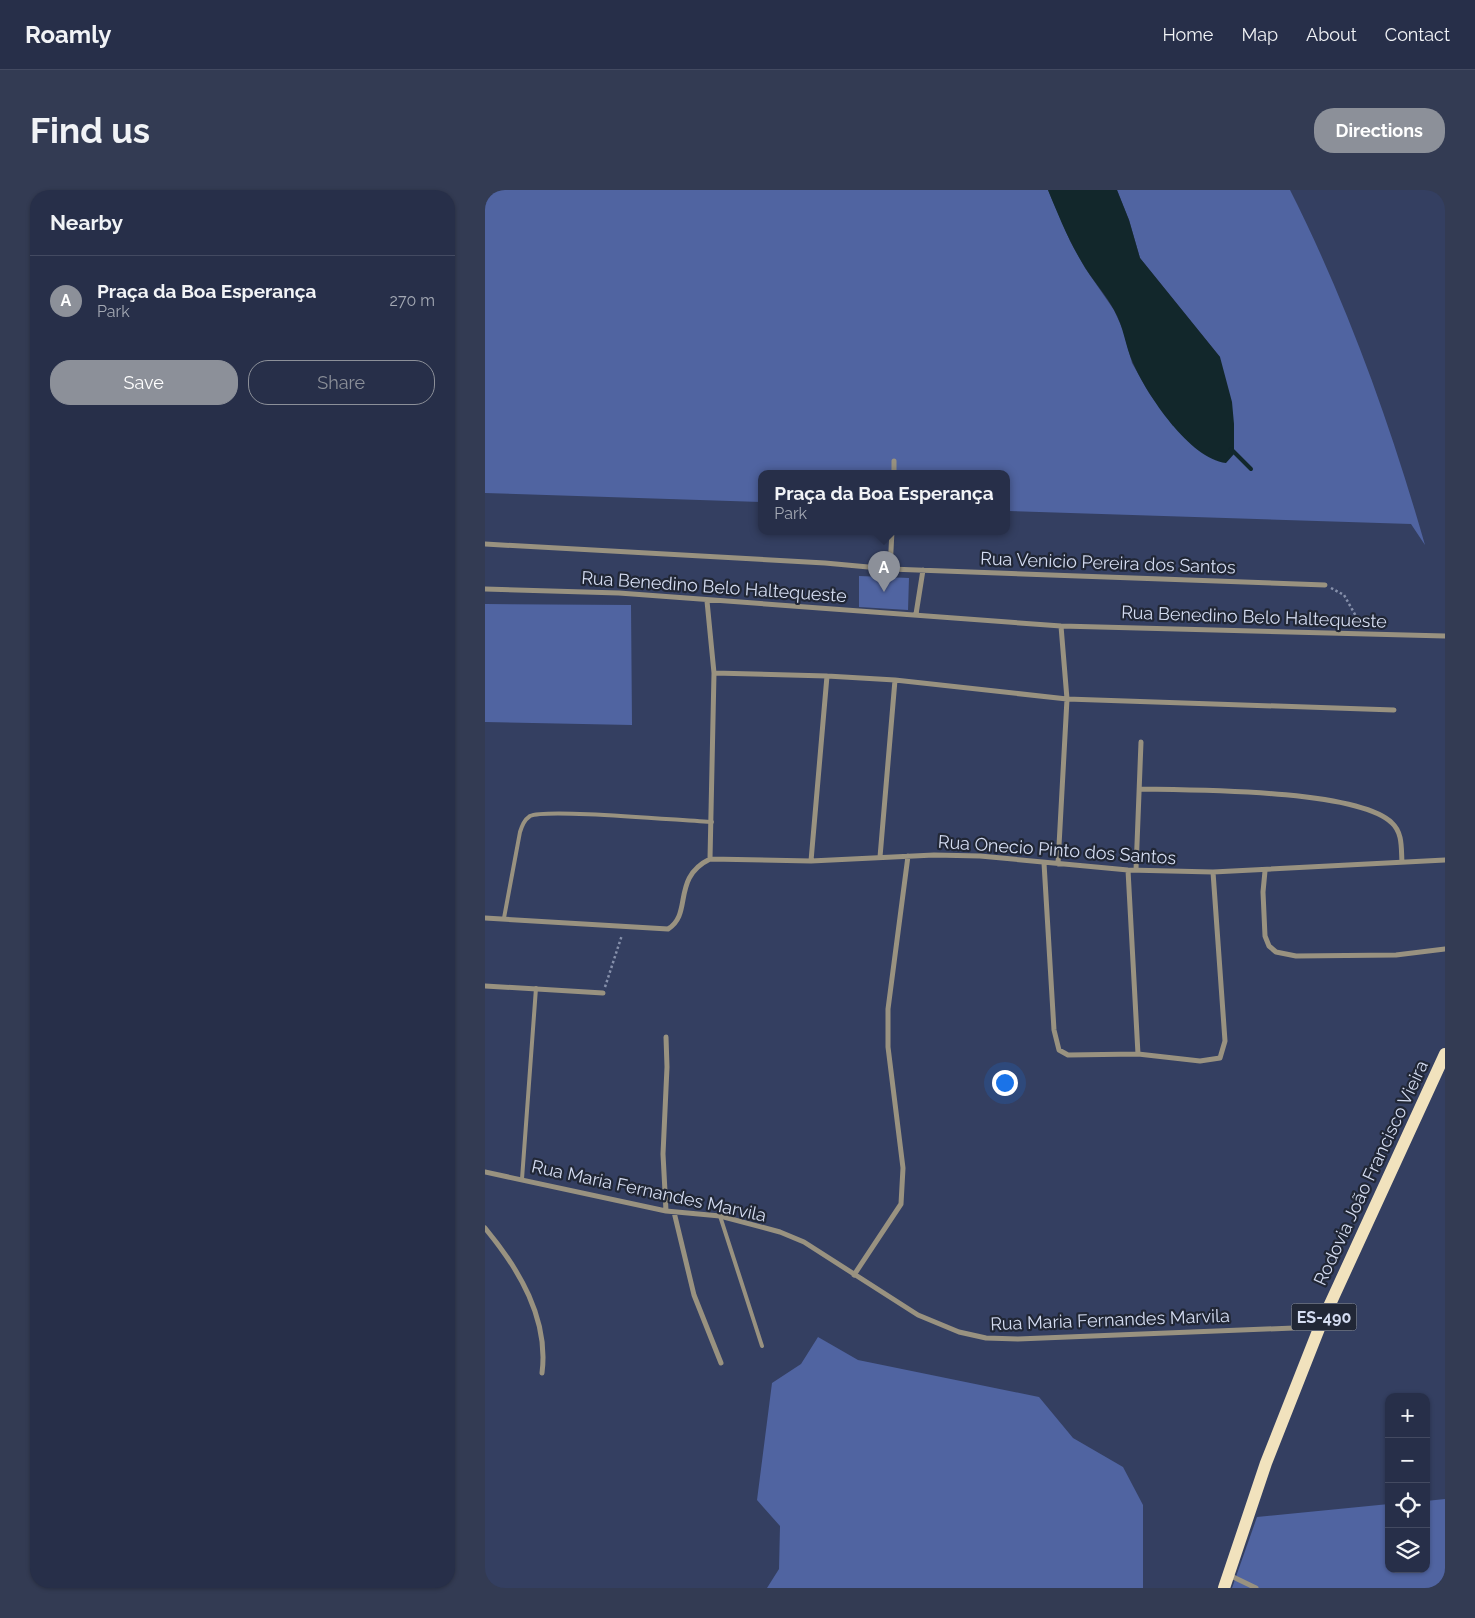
<!DOCTYPE html>
<meta charset="utf-8">
<style>
body{margin:0;font-family:Raleway,sans-serif;background:#333b53;color:#f1f3f6}
.controls{position:absolute;right:15px;bottom:15px;display:grid;overflow:hidden;border-radius:10px;box-shadow:0 1px 4px #0004}
.controls button{width:45px;height:45px;display:grid;place-items:center;padding:0;border:0;border-bottom:1px solid #434a61;background:#272f49;color:#f1f3f6;font:25px sans-serif}
.you{position:absolute;left:519px;top:892px;width:18px;height:18px;margin:-12px;border:4px solid #fff;border-radius:50%;background:#1a73e8;box-shadow:0 0 0 8px #1a73e833}
.badge{display:grid;place-items:center;width:32px;height:32px;border-radius:50%;background:#8c9099;color:#fff;font-size:16px;font-weight:700}
.pin{position:absolute;translate:-50% -41px;filter:drop-shadow(0 1px 2px #0008)}
.pin::after{content:'';position:absolute;top:26px;width:18px;height:15px;background:inherit;clip-path:polygon(0 0,100% 0,50% 100%)}
.popup{position:absolute;left:273px;top:280px;width:252px;height:65px;box-sizing:border-box;display:grid;place-content:center;border-radius:10px;background:#272f49;filter:drop-shadow(0 1px 4px #0005);font-size:16px;white-space:nowrap;color:#a4a9b4}
.popup b{font-size:19px;color:#f1f3f6}
.popup::after{content:'';position:absolute;left:50%;top:100%;margin-left:-10px;border:10px solid transparent;border-top-color:#272f49}
.list{margin:0;padding:0;list-style:none}
h2{display:flex;justify-content:space-between;align-items:center;height:65px;margin:0;padding:0 20px;font-size:21px}
h2 small{font-size:16px;font-weight:400;color:#a4a9b4}
.list li{display:grid;grid-template-columns:32px 1fr auto;gap:15px;align-items:center;box-sizing:border-box;height:90px;padding:0 20px;border-top:1px solid #434a61}
.list b{display:block;font-size:19px;white-space:nowrap}
.list p{margin:0;font-size:16px;white-space:nowrap;color:#a4a9b4}
.list em{font-size:16px;font-style:normal;color:#a4a9b4}
.actions{display:flex;gap:10px;padding:15px 20px}
.actions a{flex:1;padding:11px 0;border:1px solid #8c9099;border-radius:20px;text-align:center;font-size:18px;color:#8c9099}
.actions .main{background:#8c9099;color:#fff}
.icon{flex:none;width:28px;height:28px;fill:none;stroke:currentColor;stroke-width:2;stroke-linecap:round;stroke-linejoin:round}
.map{position:relative;flex:none;width:960px;height:1398px;overflow:hidden;border-radius:20px}
header{display:flex;align-items:center;gap:30px;box-sizing:border-box;height:70px;padding:0 25px;background:#272f49;border-bottom:1px solid #434a61}
header strong{font-size:24px}
nav{display:flex;gap:28px;margin-inline-start:auto;font-size:18px}
.intro{display:flex;align-items:center;justify-content:space-between;box-sizing:border-box;height:120px;padding:0 30px}
h1{margin:0;font-size:35px}
.button{padding:12px 22px;border-radius:20px;background:#8c9099;color:#fff;font-size:18px;font-weight:700}
main{display:flex;gap:30px;padding:0 30px}
aside{flex:1;background:#272f49;border-radius:20px;box-shadow:0 1px 4px #0004}
.map>svg:first-child{display:block}
</style>
<header>
<strong>Roamly</strong>
<nav><a>Home</a><a>Map</a><a>About</a><a>Contact</a></nav>
</header>
<div class="intro"><h1>Find us</h1><a class="button">Directions</a></div>
<main>
<aside>
<h2>Nearby<small></small></h2>
<ul class="list">
<li><span class="badge">A</span><div><b>Praça da Boa Esperança</b><p>Park</p></div><em>270 m</em></li>
</ul>
<div class="actions"><a class="main">Save</a><a>Share</a></div>
</aside>
<div class="map">
<svg width="960" height="1398" viewBox="0 0 960 1398">
<rect width="100%" height="100%" fill="#343f61"/>
<path fill="#5064a1" d="M 0,0 L 563,0 L 585,51 L 600,78 L 629,120 L 638,140 L 647,173 L 664,203 L 688,236 L 735,167 L 655,68 L 644,30 L 632,0 L 805,0 C 862,113 905,233 940,355 L 926,334 L 522,321 L 522,283 L 276,283 L 276,312 L 0,303 Z
M 374,386 L 424,388 L 423,420 L 374,417 Z
M 0,414 L 146,415 L 147,535 L 0,532 Z
M 333,1147 L 373,1170 L 554,1207 L 588,1248 L 638,1277 L 658,1315 L 658,1398 L 282,1398 L 294,1379 L 295,1336 L 272,1310 L 287,1193 L 316,1174 Z
M 960,1309 L 960,1398 L 747,1398 L 772,1327 L 904,1314 L 904,1379 L 941,1379 L 941,1311 Z"/>
<path fill="#12272b" d="M 563,0 L 632,0 L 644,30 L 655,68 L 735,167 L 747,212 L 749,234 L 749,264 L 741,273 C 705,269 662,205 648,173 C 640,156 639,137 629,120 C 621,105 610,93 601,79 C 585,54 574,27 563,0 Z"/>
<g fill="none" stroke-linecap="round" stroke-linejoin="round">
<path stroke="#12272b" stroke-width="4" d="M 746,259 L 766,279"/>
<path stroke="#8690ab" stroke-width="2.5" stroke-dasharray="2.5 2.5" stroke-linecap="butt" d="M 846,398 L 859,405 L 876,435
M 120,797 L 137,745"/>
<path stroke="#999280" stroke-width="4" d="M 19,728 L 35,642 C 37,636 39,630 45,626 C 61,618 200,631 227,632
M 37,989 L 51,798
M 235,1026 L 277,1156"/>
<path stroke="#999280" stroke-width="5" d="M 409,283 L 409,271
M 0,354 L 340,373 L 405,379 L 840,395
M 405,379 L 407,341
M 0,399 L 134,403 L 576,436 L 960,446
M 222,411 L 229,483 L 225,669
M 431,424 L 438,380
M 229,483 L 342,486 L 410,490 L 582,509 L 909,520
M 655,599 C 706,600 872,599 907,633 C 918,643 916,659 917,672
M 395,667 L 410,490
M 326,671 L 342,486
M 559,673 L 569,840 L 574,860 L 583,865 L 653,864 L 715,871 L 735,868 L 740,851 L 728,682
M 573,674 L 582,509 L 576,436
M 643,680 L 653,864
M 651,680 L 656,552
M 780,681 L 778,702 L 780,746 L 784,756 L 791,762 L 811,766 L 911,765 L 960,759
M 0,728 L 183,739 C 208,724 186,688 225,669 L 326,671 L 449,665 L 495,666 L 643,680 L 728,682 L 960,670
M 0,796 L 118,803
M 0,982 L 181,1021 L 235,1026 L 295,1042 L 319,1052 L 433,1125 L 474,1142 L 501,1148 L 533,1149 L 833,1137
M 181,1021 L 178,964 L 182,877 L 181,847
M 189,1022 L 209,1105 L 236,1173
M 0,1038 C 34,1079 64,1129 57,1183
M 369,1085 L 416,1014 L 418,978 L 403,857 L 403,819 L 423,666
M 744,1385 L 771,1398"/>
<path stroke="#f1e2bd" stroke-width="12" d="M 739,1398 L 781,1273 L 835,1136 L 960,864"/>
</g>
<g text-anchor="middle" stroke-width="4.5" stroke-linejoin="round" paint-order="stroke">
<rect fill="#212736" stroke="#9ea6b9" stroke-width="1" x="806.5" y="1113.5" width="65" height="27" rx="4"/>
<g font-size="16" font-weight="bold" fill="#d4dcf1">
<text x="839" y="1133">ES-490</text>
</g>
<g font-size="18" fill="#d4dcf1" stroke="#212736">
<text transform="translate(623 373) rotate(2)" y="6">Rua Venicio Pereira dos Santos</text>
<text transform="translate(229 397) rotate(4)" y="6">Rua Benedino Belo Haltequeste</text>
<text transform="translate(769 427) rotate(2)" y="6">Rua Benedino Belo Haltequeste</text>
<text transform="translate(572 660) rotate(4)" y="6">Rua Onecio Pinto dos Santos</text>
<text transform="translate(886 983) rotate(-65)" y="6">Rodovia João Francisco Vieira</text>
<text transform="translate(164 1001) rotate(12)" y="6">Rua Maria Fernandes Marvila</text>
<text transform="translate(625 1130) rotate(-2)" y="6">Rua Maria Fernandes Marvila</text>
</g>
</g>
</svg>
<div class="controls">
<button>+</button>
<button>−</button>
<button><svg class="icon" aria-label="locate" viewBox="0 0 24 24"><circle cx="12" cy="12" r="6"/><path d="M12 2v4M12 18v4M2 12h4M18 12h4"/></svg></button>
<button><svg class="icon" aria-label="layers" viewBox="0 0 24 24"><path d="M12 4l9 5-9 5-9-5zM3 14l9 5 9-5"/></svg></button>
</div>
<div class="you"></div>
<div class="pin badge" style="left:399px;top:402px">A</div>
<div class="popup"><b>Praça da Boa Esperança</b>Park</div>
</div>
</main>
